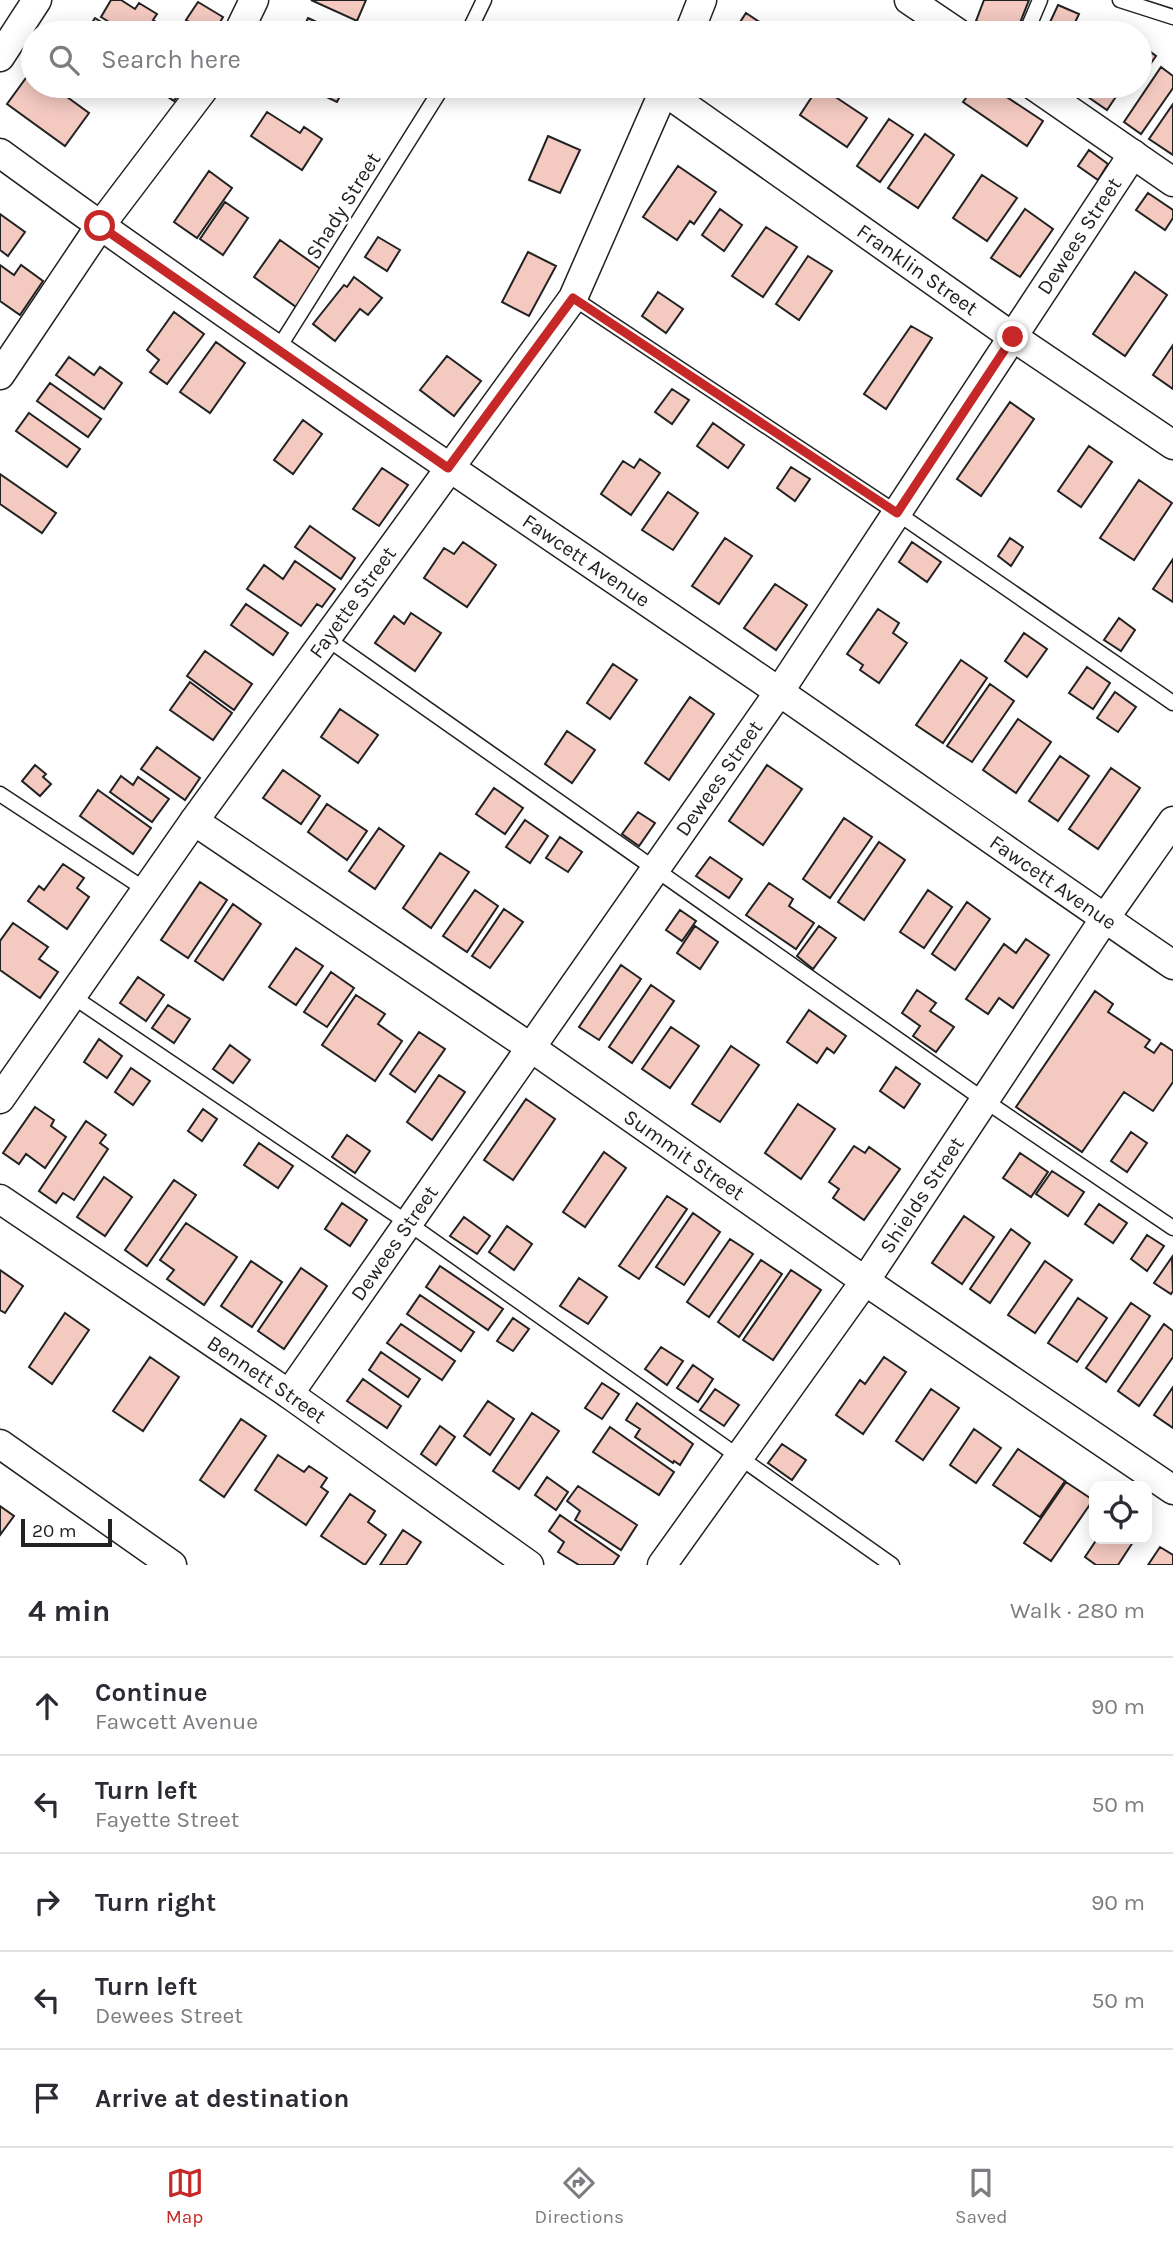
<!DOCTYPE html>
<meta charset="utf-8">
<style>
body{margin:0;font-family:Karla,sans-serif;background:#f2f2f3;color:#2b2b33}
.controls{position:absolute;right:21px;bottom:21px;display:grid;overflow:hidden;border-radius:14px;box-shadow:0 4px 18px #0003}
.controls button{width:63px;height:63px;display:grid;place-items:center;padding:0;border:0;border-bottom:2px solid #e1e1e2;background:#fff;color:#2b2b33;font:35px sans-serif}
.scale{position:absolute;left:21px;bottom:18px;width:91px;box-sizing:border-box;padding-left:7px;border:4px solid #222;border-top:0;font-size:19px;line-height:24px;white-space:nowrap;color:#222;-webkit-text-stroke:5px #fff;paint-order:stroke}
.stop{position:absolute;width:21px;height:21px;margin:-16px;border:5px solid #c62828;border-radius:50%;background:#fff}
.stop.end{background:#c62828;border-color:#fff;box-shadow:0 2px 7px #0008}
.list{margin:0;padding:0;list-style:none}
h2{display:flex;justify-content:space-between;align-items:center;height:91px;margin:0;padding:0 28px;font-size:30px}
h2 small{font-size:23px;font-weight:400;color:#7c7c81}
.list li{display:grid;grid-template-columns:46px 1fr auto;gap:21px;align-items:center;box-sizing:border-box;height:98px;padding:0 28px;border-top:2px solid #e1e1e2}
.list b{display:block;font-size:26px;white-space:nowrap}
.list p{margin:0;font-size:23px;white-space:nowrap;color:#7c7c81}
.list em{font-size:23px;font-style:normal;color:#7c7c81}
.icon{flex:none;width:38px;height:38px;fill:none;stroke:currentColor;stroke-width:2;stroke-linecap:round;stroke-linejoin:round}
.map{position:relative;flex:none;width:1173px;height:1565px;overflow:hidden}
.search{position:absolute;background:#fff;box-shadow:0 4px 18px #0003;left:21px;right:21px;top:21px;height:77px;display:flex;align-items:center;gap:18px;box-sizing:border-box;padding:0 24px;border-radius:38px;color:#7c7c81;font-size:26px}
.sheet{height:581px;background:#fff}
nav{display:flex;justify-content:space-around;align-items:center;box-sizing:border-box;height:98px;border-top:2px solid #e1e1e2;background:#fff;font-size:19px;color:#7c7c81}
nav a{display:grid;justify-items:center;gap:4px}
nav .on{color:#c62828}
.map>svg:first-child{display:block}
</style>
<div class="map">
<svg width="1173" height="1565" viewBox="0 0 1173 1565">
<rect width="100%" height="100%" fill="#fff"/>
<path fill="#f3c9c0" stroke="#222" stroke-width="2" d="M 111,0 L 121,0 L 135,9 L 139,3 L 157,14 L 153,20 L 172,32 L 127,33 L 101,17 Z
M 311,0 L 366,0 L 357,21 Z
M 984,0 L 1029,0 L 1016,33 L 1006,33 L 976,21 Z
M 198,2 L 223,17 L 214,33 L 208,33 L 186,20 Z
M 1058,5 L 1079,14 L 1070,33 L 1045,33 Z
M 746,13 L 776,33 L 733,33 Z
M 95,18 L 119,33 L 85,33 Z
M 308,18 L 340,33 L 301,33 Z
M 1140,44 L 1156,56 L 1142,76 L 1140,74 Z
M 1161,67 L 1173,76 L 1173,88 L 1141,134 L 1124,122 Z
M 31,71 L 33,73 L 33,86 L 52,86 L 89,113 L 65,146 L 7,104 Z
M 152,86 L 184,86 L 174,101 Z
M 321,86 L 345,86 L 337,102 L 318,93 Z
M 819,86 L 867,118 L 847,147 L 800,115 Z
M 926,86 L 948,86 L 941,96 Z
M 975,86 L 990,86 L 1043,121 L 1027,146 L 963,102 Z
M 1092,86 L 1123,86 L 1107,110 L 1088,97 L 1094,87 Z
M 1173,104 L 1173,155 L 1149,139 Z
M 267,112 L 300,133 L 304,127 L 322,139 L 302,170 L 251,136 Z
M 889,119 L 913,135 L 880,182 L 857,166 Z
M 925,134 L 954,155 L 918,208 L 888,188 Z
M 548,136 L 580,150 L 560,193 L 529,180 Z
M 1089,150 L 1108,164 L 1098,180 L 1078,166 Z
M 678,166 L 716,192 L 694,224 L 690,221 L 677,240 L 643,217 Z
M 209,171 L 232,188 L 197,238 L 174,222 Z
M 982,175 L 1017,198 L 987,241 L 953,218 Z
M 1148,193 L 1173,210 L 1173,218 L 1165,230 L 1136,210 Z
M 225,202 L 248,218 L 223,255 L 200,239 Z
M 720,209 L 742,225 L 724,251 L 702,235 Z
M 1025,209 L 1053,229 L 1020,277 L 991,258 Z
M 0,214 L 25,232 L 8,256 L 0,250 Z
M 766,227 L 797,247 L 763,297 L 732,276 Z
M 378,237 L 400,250 L 387,271 L 365,257 Z
M 280,240 L 325,272 L 299,309 L 254,277 Z
M 528,252 L 556,266 L 529,316 L 502,302 Z
M 808,256 L 832,271 L 799,320 L 776,304 Z
M 0,265 L 14,275 L 21,265 L 43,281 L 20,315 L 0,301 Z
M 1135,272 L 1167,295 L 1125,356 L 1093,334 Z
M 354,277 L 382,298 L 368,315 L 360,309 L 335,341 L 313,324 L 344,285 L 347,287 Z
M 658,292 L 683,309 L 666,333 L 642,316 Z
M 174,312 L 204,334 L 167,384 L 150,372 L 159,360 L 147,350 Z
M 911,326 L 932,338 L 886,409 L 864,394 Z
M 216,342 L 245,363 L 210,413 L 180,392 Z
M 1173,345 L 1173,389 L 1153,375 Z
M 447,356 L 481,381 L 454,416 L 420,390 Z
M 69,357 L 94,375 L 100,367 L 122,383 L 104,409 L 56,375 Z
M 50,383 L 101,419 L 88,437 L 37,401 Z
M 672,389 L 689,400 L 672,424 L 655,412 Z
M 1010,402 L 1034,419 L 981,496 L 957,479 Z
M 29,413 L 80,449 L 67,467 L 16,431 Z
M 303,420 L 322,434 L 293,474 L 274,460 Z
M 713,423 L 744,445 L 728,468 L 697,446 Z
M 1089,446 L 1112,462 L 1081,507 L 1058,491 Z
M 640,459 L 660,473 L 631,515 L 601,494 L 623,461 L 634,468 Z
M 791,467 L 810,479 L 795,501 L 777,488 Z
M 382,468 L 408,485 L 379,526 L 353,509 Z
M 0,474 L 56,513 L 42,533 L 0,504 Z
M 1139,480 L 1172,503 L 1134,560 L 1100,538 Z
M 668,492 L 698,513 L 673,550 L 642,530 Z
M 310,526 L 355,558 L 341,579 L 295,547 Z
M 725,538 L 752,556 L 719,604 L 692,586 Z
M 1010,538 L 1023,547 L 1011,566 L 998,556 Z
M 463,542 L 496,565 L 467,607 L 424,578 L 444,548 L 454,554 Z
M 912,542 L 941,562 L 927,582 L 899,562 Z
M 1173,559 L 1173,602 L 1153,589 Z
M 295,561 L 335,589 L 322,607 L 317,604 L 301,626 L 247,589 L 264,565 L 283,579 Z
M 775,584 L 807,605 L 776,650 L 744,628 Z
M 246,604 L 288,633 L 273,655 L 231,625 Z
M 878,609 L 899,623 L 893,633 L 907,643 L 879,683 L 860,670 L 863,665 L 847,654 Z
M 411,613 L 441,633 L 415,671 L 375,643 L 394,616 L 404,624 Z
M 1119,618 L 1135,630 L 1121,651 L 1104,640 Z
M 1024,633 L 1047,649 L 1027,677 L 1005,661 Z
M 205,651 L 252,684 L 234,710 L 187,676 Z
M 961,660 L 987,678 L 943,743 L 916,725 Z
M 613,664 L 637,680 L 610,719 L 587,703 Z
M 1087,667 L 1110,683 L 1093,709 L 1069,693 Z
M 190,682 L 232,713 L 213,740 L 170,710 Z
M 990,684 L 1014,701 L 972,762 L 947,746 Z
M 1115,692 L 1136,707 L 1118,732 L 1097,718 Z
M 690,697 L 714,714 L 669,780 L 645,763 Z
M 340,709 L 378,735 L 358,763 L 321,737 Z
M 1018,719 L 1051,742 L 1016,793 L 983,770 Z
M 567,731 L 595,750 L 572,783 L 545,764 Z
M 157,747 L 200,778 L 185,800 L 141,769 Z
M 1060,756 L 1089,776 L 1058,821 L 1029,801 Z
M 35,765 L 46,774 L 43,777 L 51,784 L 40,796 L 22,781 Z
M 767,765 L 802,789 L 763,845 L 729,821 Z
M 1111,768 L 1140,788 L 1098,849 L 1069,829 Z
M 283,770 L 320,796 L 301,824 L 263,798 Z
M 121,776 L 133,785 L 138,777 L 169,799 L 152,822 L 110,792 Z
M 494,788 L 523,808 L 505,834 L 476,814 Z
M 98,790 L 151,828 L 133,854 L 80,816 Z
M 327,804 L 367,831 L 347,860 L 308,832 Z
M 638,812 L 655,823 L 639,846 L 622,834 Z
M 844,818 L 872,837 L 830,898 L 803,879 Z
M 525,820 L 548,836 L 530,863 L 506,847 Z
M 379,828 L 404,846 L 375,889 L 349,871 Z
M 560,837 L 582,852 L 568,872 L 546,858 Z
M 879,842 L 905,860 L 864,920 L 838,902 Z
M 440,853 L 469,872 L 431,928 L 403,908 Z
M 710,857 L 742,879 L 729,898 L 696,876 Z
M 63,864 L 84,878 L 77,888 L 89,897 L 67,929 L 28,901 L 39,886 L 44,890 Z
M 200,882 L 227,900 L 188,958 L 161,940 Z
M 769,883 L 793,899 L 789,906 L 814,923 L 796,949 L 746,915 Z
M 475,890 L 498,906 L 467,952 L 443,936 Z
M 928,890 L 952,907 L 924,948 L 900,932 Z
M 967,902 L 990,919 L 955,970 L 932,954 Z
M 233,904 L 261,924 L 223,980 L 195,961 Z
M 504,909 L 523,922 L 490,968 L 472,956 Z
M 680,910 L 696,921 L 682,941 L 666,930 Z
M 13,923 L 48,947 L 39,959 L 58,972 L 40,998 L 0,970 L 0,941 Z
M 695,926 L 718,942 L 700,969 L 677,953 Z
M 819,926 L 836,938 L 813,969 L 797,956 Z
M 1026,939 L 1049,955 L 1013,1008 L 999,998 L 988,1014 L 966,999 L 1004,944 L 1016,953 Z
M 296,948 L 323,966 L 296,1005 L 269,987 Z
M 621,965 L 641,979 L 599,1040 L 579,1027 Z
M 331,972 L 354,988 L 327,1027 L 304,1012 Z
M 138,977 L 164,995 L 146,1021 L 120,1003 Z
M 651,985 L 674,1001 L 632,1063 L 609,1047 Z
M 917,990 L 936,1003 L 930,1011 L 954,1027 L 936,1052 L 913,1036 L 920,1026 L 902,1013 Z
M 1095,991 L 1113,1004 L 1108,1012 L 1150,1040 L 1145,1047 L 1154,1053 L 1161,1043 L 1173,1051 L 1173,1082 L 1153,1111 L 1124,1092 L 1082,1152 L 1016,1107 Z
M 356,995 L 385,1014 L 378,1024 L 402,1041 L 375,1081 L 322,1045 Z
M 168,1005 L 190,1019 L 174,1043 L 152,1028 Z
M 809,1010 L 846,1036 L 834,1053 L 827,1048 L 817,1063 L 787,1042 Z
M 671,1027 L 699,1046 L 670,1088 L 642,1069 Z
M 419,1032 L 445,1049 L 415,1092 L 390,1074 Z
M 99,1039 L 122,1056 L 107,1078 L 84,1062 Z
M 230,1045 L 250,1060 L 233,1083 L 213,1069 Z
M 731,1046 L 759,1065 L 720,1122 L 692,1104 Z
M 896,1067 L 920,1084 L 904,1108 L 880,1091 Z
M 131,1068 L 150,1081 L 133,1105 L 115,1092 Z
M 439,1075 L 465,1092 L 432,1140 L 407,1122 Z
M 526,1099 L 555,1119 L 513,1180 L 484,1160 Z
M 798,1104 L 835,1129 L 801,1179 L 765,1153 Z
M 35,1107 L 54,1120 L 51,1126 L 66,1137 L 45,1168 L 26,1154 L 19,1164 L 3,1153 Z
M 203,1109 L 217,1119 L 202,1141 L 188,1131 Z
M 86,1121 L 106,1135 L 100,1143 L 108,1149 L 74,1200 L 63,1193 L 56,1203 L 39,1191 Z
M 1131,1132 L 1147,1143 L 1127,1172 L 1111,1161 Z
M 347,1135 L 370,1151 L 355,1173 L 332,1157 Z
M 259,1143 L 293,1166 L 278,1188 L 244,1165 Z
M 854,1146 L 865,1153 L 869,1147 L 900,1169 L 864,1220 L 833,1198 L 839,1189 L 829,1182 Z
M 604,1152 L 626,1168 L 585,1227 L 563,1212 Z
M 1020,1153 L 1048,1172 L 1031,1197 L 1003,1178 Z
M 1052,1171 L 1084,1192 L 1068,1216 L 1036,1194 Z
M 104,1177 L 132,1197 L 105,1236 L 77,1217 Z
M 174,1180 L 196,1195 L 147,1266 L 125,1250 Z
M 667,1196 L 687,1209 L 639,1279 L 619,1266 Z
M 342,1203 L 367,1220 L 350,1246 L 325,1229 Z
M 1099,1204 L 1127,1223 L 1113,1243 L 1085,1224 Z
M 693,1213 L 720,1232 L 684,1285 L 656,1267 Z
M 964,1216 L 994,1237 L 962,1284 L 932,1263 Z
M 464,1217 L 490,1236 L 477,1254 L 450,1236 Z
M 186,1223 L 237,1257 L 204,1305 L 167,1279 L 174,1270 L 160,1260 Z
M 507,1226 L 532,1244 L 514,1270 L 489,1252 Z
M 1011,1229 L 1030,1243 L 990,1303 L 970,1289 Z
M 1147,1235 L 1164,1246 L 1147,1271 L 1131,1259 Z
M 730,1239 L 753,1254 L 709,1317 L 687,1302 Z
M 1172,1257 L 1173,1291 L 1171,1294 L 1154,1283 Z
M 761,1260 L 782,1274 L 739,1337 L 718,1322 Z
M 251,1261 L 282,1282 L 252,1327 L 221,1306 Z
M 1045,1261 L 1072,1280 L 1035,1333 L 1008,1315 Z
M 440,1266 L 503,1309 L 488,1330 L 426,1287 Z
M 301,1268 L 327,1286 L 284,1349 L 258,1331 Z
M 0,1270 L 23,1286 L 5,1313 L 0,1310 Z
M 791,1270 L 821,1290 L 773,1360 L 743,1340 Z
M 579,1278 L 607,1297 L 588,1324 L 560,1306 Z
M 420,1295 L 474,1332 L 461,1351 L 407,1314 Z
M 1078,1298 L 1107,1318 L 1077,1362 L 1048,1343 Z
M 1131,1303 L 1150,1316 L 1106,1382 L 1086,1368 Z
M 65,1313 L 89,1330 L 52,1384 L 29,1367 Z
M 513,1318 L 529,1329 L 513,1351 L 497,1341 Z
M 401,1324 L 455,1361 L 442,1380 L 387,1343 Z
M 1164,1324 L 1173,1331 L 1173,1357 L 1139,1406 L 1118,1391 Z
M 661,1347 L 683,1361 L 667,1385 L 645,1369 Z
M 381,1352 L 420,1379 L 408,1397 L 369,1370 Z
M 150,1357 L 179,1377 L 143,1431 L 113,1411 Z
M 884,1357 L 906,1372 L 863,1434 L 836,1415 L 860,1380 L 865,1384 Z
M 693,1365 L 713,1379 L 698,1402 L 677,1388 Z
M 363,1379 L 401,1406 L 387,1428 L 347,1401 Z
M 602,1383 L 619,1394 L 602,1419 L 585,1408 Z
M 1173,1387 L 1173,1428 L 1154,1415 Z
M 715,1389 L 739,1405 L 724,1426 L 700,1410 Z
M 931,1389 L 959,1408 L 923,1460 L 896,1441 Z
M 488,1401 L 514,1419 L 490,1455 L 464,1436 Z
M 637,1403 L 693,1444 L 680,1465 L 674,1461 L 673,1463 L 635,1437 L 640,1429 L 626,1420 Z
M 532,1413 L 559,1431 L 519,1489 L 493,1471 Z
M 241,1419 L 266,1436 L 224,1497 L 200,1480 Z
M 440,1426 L 455,1437 L 436,1465 L 421,1454 Z
M 610,1427 L 674,1472 L 659,1495 L 593,1452 Z
M 974,1429 L 1001,1448 L 976,1483 L 950,1465 Z
M 782,1444 L 806,1460 L 792,1480 L 768,1463 Z
M 1018,1449 L 1065,1481 L 1040,1517 L 993,1485 Z
M 278,1455 L 304,1472 L 309,1466 L 327,1478 L 321,1487 L 328,1492 L 306,1525 L 255,1490 Z
M 547,1477 L 568,1492 L 556,1510 L 535,1495 Z
M 1066,1482 L 1093,1500 L 1051,1561 L 1024,1543 Z
M 578,1486 L 637,1525 L 621,1550 L 575,1520 L 580,1511 L 567,1501 Z
M 350,1494 L 375,1511 L 368,1522 L 386,1535 L 365,1565 L 321,1536 Z
M 0,1506 L 14,1516 L 0,1535 Z
M 560,1515 L 619,1556 L 613,1565 L 579,1565 L 558,1552 L 564,1542 L 549,1531 Z
M 403,1530 L 421,1542 L 406,1565 L 380,1565 Z
M 1097,1539 L 1135,1539 L 1118,1565 L 1096,1565 L 1085,1557 Z
M 1160,1547 L 1173,1555 L 1173,1565 L 1148,1565 Z"/>
<g fill="none" stroke-linecap="round" stroke-linejoin="round">
<g stroke="#222" stroke-width="17">
<path id="lane" d="M 1120,0 L 1173,17
M 468,33 L 484,0
M 1026,33 L 1040,0
M 573,298 L 897,513 L 1173,703
M 278,349 L 443,86
M 326,638 L 984,1100 L 1173,1228
M 0,794 L 146,890
M 72,996 L 408,1223 L 892,1565"/>
</g>
<g stroke="#222" stroke-width="31">
<g id="street">
<path d="M 909,0 L 958,33"/>
<path d="M 238,33 L 254,0"/>
<path d="M 689,33 L 702,0"/>
<path d="M 0,57 L 37,0"/>
<path d="M 1034,86 L 1173,182"/>
<path id="s1" d="M 664,91 L 1013,337 L 1173,445"/>
<path id="s2" d="M 0,153 C 255,339 518,513 778,691 C 910,782 1041,875 1173,965"/>
<path d="M 0,375 L 100,226 L 206,86"/>
<path id="s3" d="M 194,821 L 530,1047 L 865,1281 L 1173,1490"/>
<path id="s4" d="M 0,1099 L 194,821 L 573,298 L 666,86"/>
<path id="s5" d="M 0,1199 L 289,1394 L 529,1565"/>
<path id="s6" d="M 289,1394 L 779,692 L 1133,154"/>
<path d="M 0,1444 L 172,1565"/>
<path id="s7" d="M 662,1565 L 865,1281 L 1105,918 L 1173,821"/>
</g>
</g>
<use href="#lane" stroke="#fff" stroke-width="14"/>
<use href="#street" stroke="#fff" stroke-width="28"/>
</g>
<g fill="none" stroke-linecap="round" stroke-linejoin="round">
<path stroke="#c62828" stroke-width="9" d="M 100,226 L 448,468 L 573,298 L 897,513 L 1013,337"/>
</g>
<g text-anchor="middle" stroke-width="5" stroke-linejoin="round" paint-order="stroke">
<g font-size="21" fill="#222" stroke="#fff">
<text transform="translate(343 206) rotate(-58)" y="7">Shady Street</text>
<text dy="7" stroke="none"><textPath href="#s6" startOffset="1402">Dewees Street</textPath></text>
<text dy="7" stroke="none"><textPath href="#s1" startOffset="310">Franklin Street</textPath></text>
<text dy="7" stroke="none"><textPath href="#s2" startOffset="714">Fawcett Avenue</textPath></text>
<text dy="7" stroke="none"><textPath href="#s4" startOffset="609">Fayette Street</textPath></text>
<text dy="7" stroke="none"><textPath href="#s6" startOffset="751">Dewees Street</textPath></text>
<text dy="7" stroke="none"><textPath href="#s2" startOffset="1281">Fawcett Avenue</textPath></text>
<text dy="7" stroke="none"><textPath href="#s3" startOffset="593">Summit Street</textPath></text>
<text dy="7" stroke="none"><textPath href="#s7" startOffset="452">Shields Street</textPath></text>
<text dy="7" stroke="none"><textPath href="#s6" startOffset="184">Dewees Street</textPath></text>
<text dy="7" stroke="none"><textPath href="#s5" startOffset="322">Bennett Street</textPath></text>
</g>
</g>
</svg>
<div class="controls">
<button><svg class="icon" aria-label="locate" viewBox="0 0 24 24"><circle cx="12" cy="12" r="6"/><path d="M12 2v4M12 18v4M2 12h4M18 12h4"/></svg></button>
</div>
<div class="scale">20 m</div>
<div class="stop" style="left:100px;top:226px"></div>
<div class="stop end" style="left:1013px;top:337px"></div>
<div class="search"><svg class="icon" aria-label="search" viewBox="0 0 24 24"><circle cx="10" cy="10" r="6"/><path d="M15 15l6 6"/></svg>Search here</div>
</div>
<section class="sheet">
<h2>4 min<small>Walk · 280 m</small></h2>
<ul class="list">
<li><svg class="icon" aria-label="ahead" viewBox="0 0 24 24"><path d="M12 20V5M6 11l6-6 6 6"/></svg><div><b>Continue</b><p>Fawcett Avenue</p></div><em>90 m</em></li>
<li><svg class="icon" aria-label="left" viewBox="0 0 24 24"><path d="M17 20v-9H6M10 6l-5 5 5 5"/></svg><div><b>Turn left</b><p>Fayette Street</p></div><em>50 m</em></li>
<li><svg class="icon" aria-label="right" viewBox="0 0 24 24"><path d="M7 20v-9h11M14 6l5 5-5 5"/></svg><div><b>Turn right</b></div><em>90 m</em></li>
<li><svg class="icon" aria-label="left" viewBox="0 0 24 24"><path d="M17 20v-9H6M10 6l-5 5 5 5"/></svg><div><b>Turn left</b><p>Dewees Street</p></div><em>50 m</em></li>
<li><svg class="icon" aria-label="arrive" viewBox="0 0 24 24"><path d="M6 21V4h12l-3 4 3 4H6"/></svg><div><b>Arrive at destination</b></div></li>
</ul>
</section>
<nav>
<a class="on"><svg class="icon" aria-label="map" viewBox="0 0 24 24"><path d="M3 6l6-2 6 2 6-2v14l-6 2-6-2-6 2zM9 4v14M15 6v14"/></svg>Map</a>
<a><svg class="icon" aria-label="directions" viewBox="0 0 24 24"><path d="M12 3l9 9-9 9-9-9zM9 14v-3h6M13 9l2 2-2 2"/></svg>Directions</a>
<a><svg class="icon" aria-label="saved" viewBox="0 0 24 24"><path d="M7 4h10v16l-5-4-5 4z"/></svg>Saved</a>
</nav>
